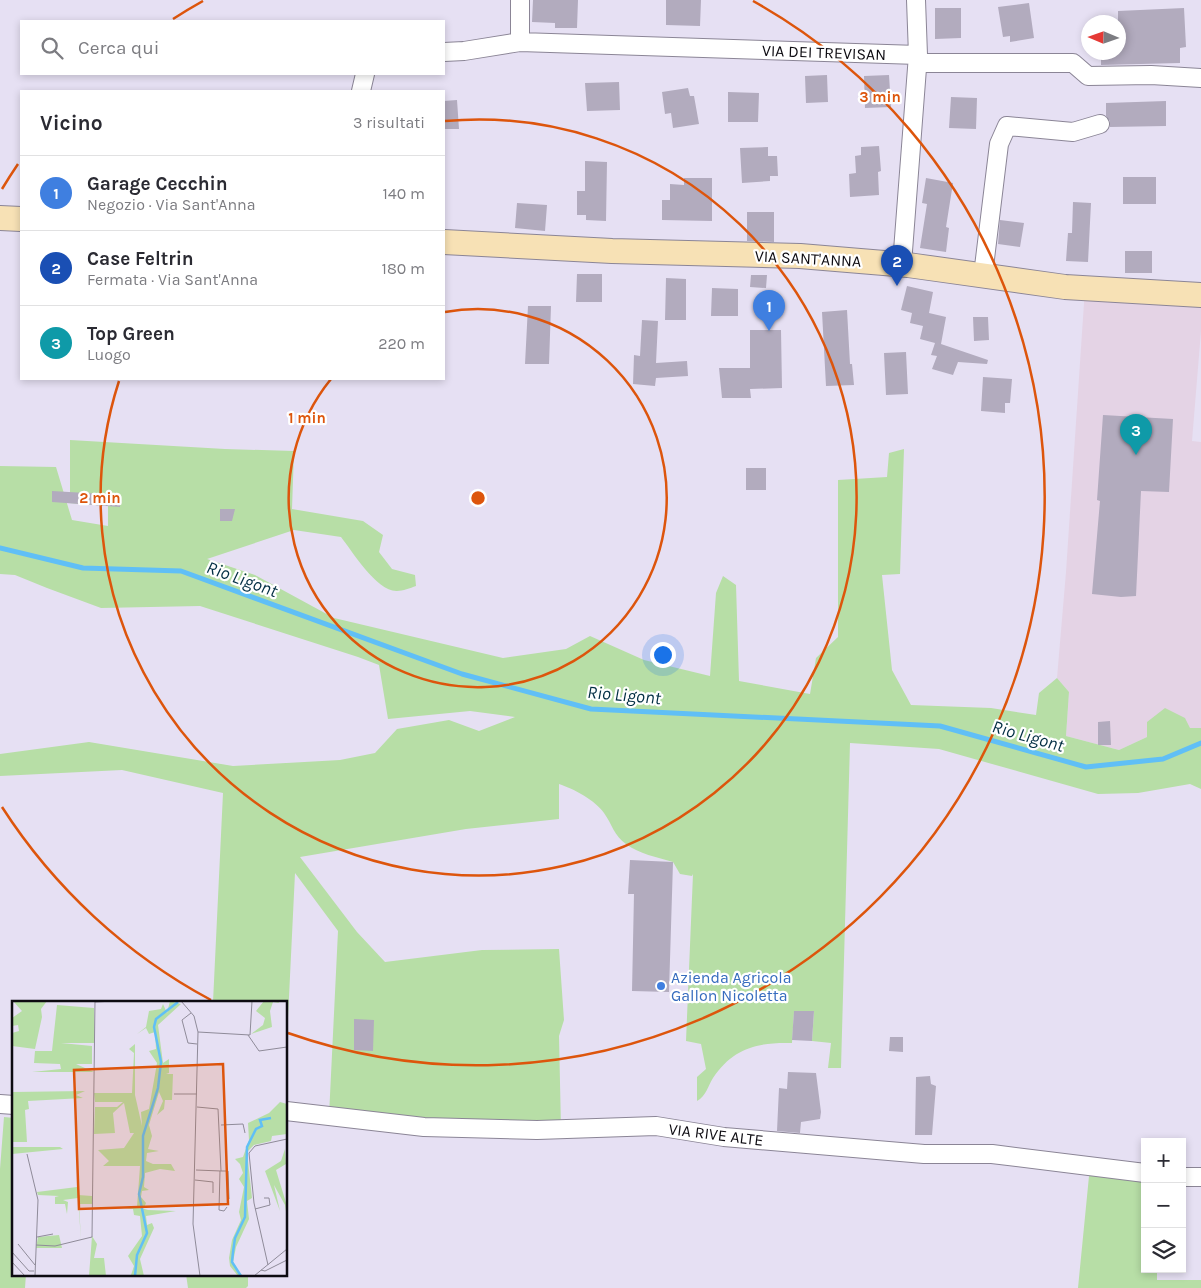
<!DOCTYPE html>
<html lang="it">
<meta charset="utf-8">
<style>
body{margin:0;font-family:Karla,sans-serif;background:#f2f2f3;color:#2b2b33}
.controls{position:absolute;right:15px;bottom:15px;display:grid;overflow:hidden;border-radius:0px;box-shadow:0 2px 8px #0003}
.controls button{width:45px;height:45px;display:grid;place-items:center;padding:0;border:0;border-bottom:1px solid #e1e1e2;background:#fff;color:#2b2b33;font:25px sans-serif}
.compass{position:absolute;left:1081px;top:15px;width:45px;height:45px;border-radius:50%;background:#fff;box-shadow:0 2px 8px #0003;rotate:272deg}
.you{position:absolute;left:662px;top:654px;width:18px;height:18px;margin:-12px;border:4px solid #fff;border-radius:50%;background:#1a73e8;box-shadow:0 0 0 8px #1a73e833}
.badge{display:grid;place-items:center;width:32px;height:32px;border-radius:50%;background:#b45309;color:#fff;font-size:16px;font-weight:700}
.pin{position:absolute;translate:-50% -41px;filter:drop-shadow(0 1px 2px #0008)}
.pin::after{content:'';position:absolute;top:26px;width:18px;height:15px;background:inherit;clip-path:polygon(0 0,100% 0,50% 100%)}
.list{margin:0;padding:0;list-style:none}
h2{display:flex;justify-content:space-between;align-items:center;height:65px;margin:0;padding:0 20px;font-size:21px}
h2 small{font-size:16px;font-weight:400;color:#7c7c81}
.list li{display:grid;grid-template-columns:32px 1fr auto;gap:15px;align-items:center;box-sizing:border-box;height:75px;padding:0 20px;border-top:1px solid #e1e1e2}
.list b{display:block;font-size:19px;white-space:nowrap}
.list p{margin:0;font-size:16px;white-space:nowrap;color:#7c7c81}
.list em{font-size:16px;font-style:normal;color:#7c7c81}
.icon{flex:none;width:28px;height:28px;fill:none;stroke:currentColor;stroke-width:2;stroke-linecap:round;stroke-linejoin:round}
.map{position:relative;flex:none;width:1201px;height:1288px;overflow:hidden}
.search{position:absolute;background:#fff;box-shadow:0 2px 8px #0003;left:20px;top:20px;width:425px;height:55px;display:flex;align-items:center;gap:12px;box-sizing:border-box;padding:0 18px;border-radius:0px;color:#7c7c81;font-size:19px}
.panel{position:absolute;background:#fff;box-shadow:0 2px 8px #0003;left:20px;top:90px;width:425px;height:290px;border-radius:0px}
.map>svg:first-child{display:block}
</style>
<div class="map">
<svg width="1201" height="1288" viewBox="0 0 1201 1288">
<rect width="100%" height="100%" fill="#e6e0f3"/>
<path fill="#e4d3e5" d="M 1085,288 L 1201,295 L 1201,331 L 1192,441 L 1201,442 L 1201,728 L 1190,728 L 1147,737 L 1119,750 L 1066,736 L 1069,692 L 1057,678 L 1066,572 Z"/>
<path fill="#b7dea6" d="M 70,440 L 225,449 L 294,451 L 292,509 L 363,521 L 383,535 L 379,552 L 392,569 L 415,575 L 416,586 C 410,588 403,591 397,591 C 377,592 352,551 341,537 L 294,530 L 207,559 L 255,575 L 334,618 L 503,658 L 566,649 L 590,636 L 644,660 L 710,676 L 716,593 L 723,576 L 736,585 L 739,681 L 810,694 L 816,658 L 838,637 L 838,480 L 887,477 L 889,453 L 904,449 L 900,574 L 882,575 L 892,670 L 911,705 L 991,708 L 1036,715 L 1039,693 L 1057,678 L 1069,692 L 1066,736 L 1119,750 L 1147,737 L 1147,722 L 1165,708 L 1185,718 L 1190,728 L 1201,728 L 1201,789 L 1190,784 L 1138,793 L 1098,794 L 939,749 L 850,743 L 841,1068 L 828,1068 L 831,1043 L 812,1041 L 814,1011 L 794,1012 L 792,1043 C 758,1042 733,1048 713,1078 C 708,1086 706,1096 697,1101 L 697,1077 L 706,1069 L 701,1044 L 686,1041 L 693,874 L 692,876 L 680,874 L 673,862 C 657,857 639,854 626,844 C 614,836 612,824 604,813 C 595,800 574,789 559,784 L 559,819 L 466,829 L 300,857 L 357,932 L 385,962 L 482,950 L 559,949 L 564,1020 L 559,1036 L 561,1129 L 329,1116 L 338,931 L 295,873 L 286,1059 L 286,1002 L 213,1002 L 223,793 L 122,770 L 0,776 L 0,754 L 89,742 L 233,766 L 340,760 L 375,753 L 397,729 L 449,720 L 479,731 L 515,717 L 470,711 L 388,719 L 379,665 L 358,657 L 200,606 L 101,608 L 47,588 L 15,575 L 0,574 L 0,466 L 56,467 L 72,520 L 108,526 L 108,506 L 69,503 L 70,492 Z
M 4,1117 L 14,1118 L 14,1274 L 26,1274 L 25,1288 L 0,1288 L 0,1169 Z
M 1090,1166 L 1145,1173 L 1145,1269 L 1157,1269 L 1157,1280 L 1201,1280 L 1201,1288 L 1078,1288 Z
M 186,1274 L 248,1274 L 248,1286 L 246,1288 L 188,1288 Z"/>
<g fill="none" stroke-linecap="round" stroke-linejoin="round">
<path stroke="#60bff6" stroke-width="5" d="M 0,548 L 83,568 L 181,571 L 462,674 L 591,709 L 940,726 L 1086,767 L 1163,759 L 1201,743"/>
</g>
<path fill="#b2abbe" d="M 533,0 L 578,0 L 577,28 L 555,28 L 555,23 L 532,22 Z
M 666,0 L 701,0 L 700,26 L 666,25 Z
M 1029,3 L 1034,38 L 1010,42 L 1010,36 L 1003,37 L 998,7 Z
M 935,8 L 961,8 L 961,38 L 935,39 Z
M 1184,8 L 1186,47 L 1180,48 L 1180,63 L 1101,65 L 1101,52 L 1118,52 L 1118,11 Z
M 827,75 L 828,102 L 806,103 L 805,76 Z
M 889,75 L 891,107 L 865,108 L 864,76 Z
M 619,82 L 620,110 L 587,111 L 585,83 Z
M 688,88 L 690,96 L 694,96 L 699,124 L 673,128 L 671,113 L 665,114 L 662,92 Z
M 728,92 L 759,93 L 758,122 L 728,122 Z
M 951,97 L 977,98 L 976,129 L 949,128 Z
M 457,100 L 459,129 L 444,129 L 444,101 Z
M 1166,101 L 1166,126 L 1110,127 L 1110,121 L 1106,116 L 1106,103 Z
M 879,146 L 881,171 L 878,172 L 879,195 L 850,197 L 849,174 L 856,173 L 855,156 L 861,155 L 861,147 Z
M 768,147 L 768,156 L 777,156 L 778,176 L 770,176 L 770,181 L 742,183 L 740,148 Z
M 585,161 L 607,162 L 606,221 L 586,220 L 586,215 L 577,215 L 577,191 L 585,191 Z
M 1123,177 L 1156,177 L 1156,204 L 1123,204 Z
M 684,178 L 712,178 L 712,221 L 662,220 L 662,200 L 670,200 L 670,184 L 684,185 Z
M 926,178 L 953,183 L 946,227 L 949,228 L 946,252 L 920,248 L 927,204 L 922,203 Z
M 1073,202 L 1091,203 L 1088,262 L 1066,261 L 1068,233 L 1072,233 Z
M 517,203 L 547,205 L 545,231 L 515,228 Z
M 747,212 L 774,212 L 774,242 L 747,241 Z
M 1000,220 L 1024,223 L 1020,247 L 998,244 Z
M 1125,251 L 1152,251 L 1152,273 L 1125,273 Z
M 577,274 L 602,274 L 602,302 L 576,302 Z
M 751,275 L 767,275 L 766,288 L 750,287 Z
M 666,278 L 686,279 L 686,320 L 665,320 Z
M 907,286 L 933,292 L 929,313 L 946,317 L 941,344 L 988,360 L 987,364 L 958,362 L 953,375 L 932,369 L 937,356 L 931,355 L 935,343 L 920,339 L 923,326 L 910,323 L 912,313 L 901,310 Z
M 712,288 L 738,289 L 738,316 L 711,316 Z
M 528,306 L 551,306 L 549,364 L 525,364 Z
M 847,310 L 850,364 L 852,364 L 854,385 L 826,386 L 822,312 Z
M 973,317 L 988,317 L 989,340 L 974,341 Z
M 642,320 L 658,321 L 656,363 L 687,361 L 688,376 L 656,378 L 655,386 L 633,384 L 634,355 L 640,356 Z
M 750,330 L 781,330 L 782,388 L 750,389 L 751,398 L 722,398 L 719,368 L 750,368 Z
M 906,352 L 908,394 L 886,395 L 884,353 Z
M 983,377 L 1012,379 L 1010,403 L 1005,403 L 1005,413 L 981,411 Z
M 1103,415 L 1173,419 L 1169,492 L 1141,491 L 1136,596 L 1121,597 L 1092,594 L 1100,501 L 1097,500 Z
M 746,468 L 766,468 L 766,490 L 746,490 Z
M 52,491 L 120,495 L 120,507 L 52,502 Z
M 220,509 L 235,509 L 232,521 L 220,521 Z
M 1110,721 L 1111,745 L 1098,745 L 1098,722 Z
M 630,860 L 673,862 L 669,992 L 632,991 L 634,894 L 628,894 Z
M 794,1011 L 814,1011 L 812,1041 L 792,1040 Z
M 354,1019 L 374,1020 L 373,1051 L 354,1050 Z
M 890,1037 L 903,1037 L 903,1052 L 889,1051 Z
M 788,1072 L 816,1073 L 821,1112 L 820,1119 L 801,1122 L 800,1133 L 777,1131 L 779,1088 L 787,1089 Z
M 930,1076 L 931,1084 L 936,1086 L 932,1135 L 915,1135 L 916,1077 Z"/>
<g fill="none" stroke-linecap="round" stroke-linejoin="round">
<g stroke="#8b8596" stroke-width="20">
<path id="street" d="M 916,0 L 918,55
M 520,42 L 520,0
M 444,52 L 464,51 L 520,42 L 918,55 L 902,264
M 918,63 L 1073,63 L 1088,76 L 1151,75 L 1201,78
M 361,91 L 365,74
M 983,275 L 999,144 L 1007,126 L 1073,132 L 1100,124
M 0,1104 L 14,1105
M 286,1111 L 424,1127 L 537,1130 L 656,1126 L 724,1137 L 924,1154 L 992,1154 L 1145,1173
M 1182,1177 L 1201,1177"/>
</g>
<g stroke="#8b8596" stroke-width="26">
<path id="secondary" d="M 0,218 L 21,219
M 444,242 L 612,251 L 800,256 L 908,265 L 1065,287 L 1201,295"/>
</g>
<use href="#street" stroke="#fff" stroke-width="18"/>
<use href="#secondary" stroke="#f7e1b5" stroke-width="24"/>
</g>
<g fill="none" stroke="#dd550c" stroke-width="2.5">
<path d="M445 312A189 189 0 1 1 331 379"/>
<path d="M445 121A378 378 0 1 1 119 381"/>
<path d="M211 1000A568 568 0 0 1 2 807M2 189A568 568 0 0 1 18 164M173 19A568 568 0 0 1 203 1M753 1A568 568 0 0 1 288 1033"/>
</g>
<circle fill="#3f7fe0" stroke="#fff" stroke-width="2" cx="661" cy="986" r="5"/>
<g text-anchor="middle" stroke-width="4.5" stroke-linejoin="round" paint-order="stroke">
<g font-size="16" fill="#0d0b11" stroke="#fff">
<text transform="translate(824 52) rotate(2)" y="6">VIA DEI TREVISAN</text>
<text transform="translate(808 258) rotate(3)" y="6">VIA SANT'ANNA</text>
<text transform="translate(716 1134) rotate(7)" y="6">VIA RIVE ALTE</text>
</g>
<g font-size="16" fill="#366cbe" stroke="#fff" text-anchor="start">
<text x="671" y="983">Azienda Agricola<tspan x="671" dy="18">Gallon Nicoletta</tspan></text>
</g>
<g font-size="18" font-style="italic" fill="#022e43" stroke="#fff">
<text transform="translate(242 579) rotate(20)" y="6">Rio Ligont</text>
<text transform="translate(624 695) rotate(5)" y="6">Rio Ligont</text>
<text transform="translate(1028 736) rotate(16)" y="6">Rio Ligont</text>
</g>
</g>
<g transform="translate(12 1001)">
<rect width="275" height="275" fill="#e6e0f3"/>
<path d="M 1,0 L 35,0 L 29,8 L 30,16 L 23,48 L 0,45 L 0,32 L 7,30 L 6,24 L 0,25 L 0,17 L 10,10 ZM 158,0 L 169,3 L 146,24 L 151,62 L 157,58 L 157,72 L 154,73 L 161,73 L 160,99 L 153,99 L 152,108 L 145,114 L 151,100 L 147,91 L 137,124 L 140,135 L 136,148 L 147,150 L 135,152 L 134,160 L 141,163 L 159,163 L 163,170 L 148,168 L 133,172 L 132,186 L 137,189 L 130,190 L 129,196 L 134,202 L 132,207 L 129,207 L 136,209 L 164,210 L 134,215 L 135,224 L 140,222 L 142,227 L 128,258 L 132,275 L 113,275 L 119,274 L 122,265 L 116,255 L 130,235 L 128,215 L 122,214 L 121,208 L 112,208 L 125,206 L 128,165 L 91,165 L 97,160 L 86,149 L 112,147 L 122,132 L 118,132 L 112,102 L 101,112 L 103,132 L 82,133 L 83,106 L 105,106 L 111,101 L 83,101 L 82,92 L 120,92 L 122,52 L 117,48 L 123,43 L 123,94 L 130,125 L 129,111 L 137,108 L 145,62 L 137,50 L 144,48 L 143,31 L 137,33 L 134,27 L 125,33 L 134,26 L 137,10 L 149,8 L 151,3 L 155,12 ZM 252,0 L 266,0 L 267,2 L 261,1 L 258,10 L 260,26 L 239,33 L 251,24 L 253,17 L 244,10 ZM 45,4 L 82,7 L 83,42 L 49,42 L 80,45 L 80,63 L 64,63 L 82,71 L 20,71 L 49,68 L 48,63 L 22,62 L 23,50 L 40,50 ZM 73,90 L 64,94 L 71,97 L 16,100 L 17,108 L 13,109 L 15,141 L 0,141 L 0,91 ZM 268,101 L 275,103 L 275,133 L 260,135 L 259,140 L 242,144 L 235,151 L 240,197 L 235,200 L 237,218 L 224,246 L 221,261 L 230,275 L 226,275 L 218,265 L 217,257 L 220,239 L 229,219 L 227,211 L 232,186 L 227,178 L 231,172 L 228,163 L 223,158 L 231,156 L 237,139 L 236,122 L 257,112 ZM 0,146 L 48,146 L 51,148 L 0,153 ZM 273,148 L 274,163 L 264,169 L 275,205 L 275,217 L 273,204 L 262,184 L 268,210 L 253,170 L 269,160 ZM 65,186 L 66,194 L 80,195 L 80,203 L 67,203 L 69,239 L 66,197 L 51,199 L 56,201 L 55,213 L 53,203 L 43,203 L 43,196 L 47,195 L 26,194 L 25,191 ZM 47,234 L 50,247 L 24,247 L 26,236 ZM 80,235 L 85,243 L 82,257 L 92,257 L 94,275 L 77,275 Z" fill="#b7dea6"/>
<path fill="none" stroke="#60bff6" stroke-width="2.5" d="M 123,275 L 125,254 L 135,232 L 127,193 L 131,176 L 131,135 L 146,87 L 149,61 L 142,26 L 144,18 L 166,1M 229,275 L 220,261 L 221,251 L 223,237 L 233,216 L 235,146 L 244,128 L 250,125 L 248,119 L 259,117"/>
<path fill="none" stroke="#8f8b99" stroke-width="1" d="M 169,0 L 182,15 L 186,31 L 181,223 L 188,275M 83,1 L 102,0M 179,12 L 170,19 L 176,42 L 185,43M 186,31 L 238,34 L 240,0M 236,34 L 247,50 L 275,46M 162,93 L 185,93M 209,124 L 231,123 L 233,132M 15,153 L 26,199 L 23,275M 184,169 L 209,170 L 206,108 L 185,106M 208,170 L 207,209 L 212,210 L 215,206M 209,170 L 216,170 L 217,198M 183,179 L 201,181 L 201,192M 243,208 L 258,204 L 257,197 L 252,197M 25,236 L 41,233M 6,243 L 23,264M 24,244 L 43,245 L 80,236 L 83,0M 0,251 L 17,270 L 22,270M 0,261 L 13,275M 256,264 L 242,202 L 237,152 L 243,145 L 275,138M 249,269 L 253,270 L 275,259M 242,275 L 275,248"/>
<path fill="#dd550c" fill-opacity="0.15" stroke="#dd550c" stroke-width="2.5" d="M 211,63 L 216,203 L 67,208 L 62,69 Z"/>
<rect width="275" height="275" fill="none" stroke="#0d0b11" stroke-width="2.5"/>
</g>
<circle cx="478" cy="498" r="8" fill="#dd550c" stroke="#fff" stroke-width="2.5"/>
<g font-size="15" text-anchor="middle" font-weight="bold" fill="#dd550c" stroke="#fff" stroke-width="4.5" stroke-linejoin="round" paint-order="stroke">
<text x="880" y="102">3 min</text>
<text x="307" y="423">1 min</text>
<text x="100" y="503">2 min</text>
</g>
</svg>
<div class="controls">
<button>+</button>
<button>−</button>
<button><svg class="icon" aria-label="layers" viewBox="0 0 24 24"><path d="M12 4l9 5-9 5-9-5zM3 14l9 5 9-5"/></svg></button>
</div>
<svg class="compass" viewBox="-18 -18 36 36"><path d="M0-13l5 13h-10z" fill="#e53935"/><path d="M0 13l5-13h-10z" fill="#7c7c81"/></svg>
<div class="you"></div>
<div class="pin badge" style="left:769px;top:331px;background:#3f7fe0">1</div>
<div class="pin badge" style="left:897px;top:286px;background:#1a4fb4">2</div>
<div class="pin badge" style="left:1136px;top:455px;background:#0f9aa8">3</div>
<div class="search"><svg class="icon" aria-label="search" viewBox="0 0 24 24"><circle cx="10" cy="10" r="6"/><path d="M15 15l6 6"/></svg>Cerca qui</div>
<section class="panel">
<h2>Vicino<small>3 risultati</small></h2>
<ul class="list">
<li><span class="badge" style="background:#3f7fe0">1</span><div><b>Garage Cecchin</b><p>Negozio · Via Sant'Anna</p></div><em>140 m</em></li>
<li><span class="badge" style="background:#1a4fb4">2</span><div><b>Case Feltrin</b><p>Fermata · Via Sant'Anna</p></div><em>180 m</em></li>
<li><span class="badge" style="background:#0f9aa8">3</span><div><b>Top Green</b><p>Luogo</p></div><em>220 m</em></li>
</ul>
</section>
</div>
